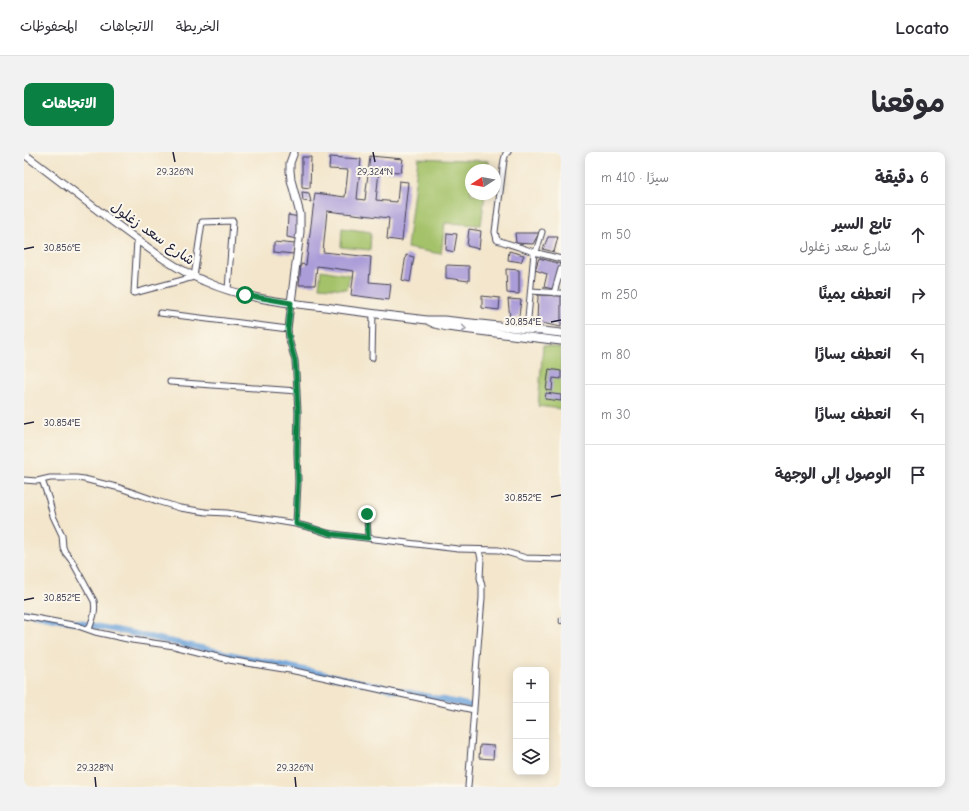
<!DOCTYPE html>
<html lang="ar">
<meta charset="utf-8">
<style>
body{margin:0;font-family:"Comic Neue","Playpen Sans Arabic",sans-serif;background:#f2f2f3;color:#2b2b33;direction:rtl}
.controls{position:absolute;right:12px;bottom:12px;display:grid;overflow:hidden;border-radius:8px;box-shadow:0 2px 10px #0003}
.controls button{width:36px;height:36px;display:grid;place-items:center;padding:0;border:0;border-bottom:1px solid #e1e1e2;background:#fff;color:#2b2b33;font:20px sans-serif}
.compass{position:absolute;left:441px;top:12px;width:36px;height:36px;border-radius:50%;background:#fff;box-shadow:0 2px 10px #0003;rotate:259deg}
.stop{position:absolute;width:12px;height:12px;margin:-9px;border:3px solid #0b8043;border-radius:50%;background:#fff}
.stop.end{background:#0b8043;border-color:#fff;box-shadow:0 1px 4px #0008}
.list{margin:0;padding:0;list-style:none}
h2{display:flex;justify-content:space-between;align-items:center;height:52px;margin:0;padding:0 16px;font-size:17px}
h2 small{font-size:13px;font-weight:400;color:#7c7c81}
.list li{display:grid;grid-template-columns:26px 1fr auto;gap:12px;align-items:center;box-sizing:border-box;height:60px;padding:0 16px;border-top:1px solid #e1e1e2}
.list b{display:block;font-size:15px;white-space:nowrap}
.list p{margin:0;font-size:13px;white-space:nowrap;color:#7c7c81}
.list em{font-size:13px;font-style:normal;color:#7c7c81}
.icon{flex:none;width:22px;height:22px;fill:none;stroke:currentColor;stroke-width:2;stroke-linecap:round;stroke-linejoin:round}
.map{position:relative;flex:none;width:537px;height:635px;overflow:hidden;direction:ltr;border-radius:8px}
header{display:flex;align-items:center;gap:24px;box-sizing:border-box;height:56px;padding:0 20px;background:#fff;border-bottom:1px solid #e1e1e2}
header strong{font-size:19px}
nav{display:flex;gap:22px;margin-inline-start:auto;font-size:14px}
.intro{display:flex;align-items:center;justify-content:space-between;box-sizing:border-box;height:96px;padding:0 24px}
h1{margin:0;font-size:28px}
.button{padding:10px 18px;border-radius:8px;background:#0b8043;color:#fff;font-size:14px;font-weight:700}
main{display:flex;gap:24px;padding:0 24px}
aside{flex:1;background:#fff;border-radius:8px;box-shadow:0 2px 10px #0003}
.map>svg:first-child{display:block}
</style>
<header>
<strong>Locato</strong>
<nav><a>الخريطة</a><a>الاتجاهات</a><a>المحفوظات</a></nav>
</header>
<div class="intro"><h1>موقعنا</h1><a class="button">الاتجاهات</a></div>
<main>
<aside>
<h2>6 دقيقة<small>سيرًا · 410 m</small></h2>
<ul class="list">
<li><svg class="icon" aria-label="ahead" viewBox="0 0 24 24"><path d="M12 20V5M6 11l6-6 6 6"/></svg><div><b>تابع السير</b><p>شارع سعد زغلول</p></div><em>50 m</em></li>
<li><svg class="icon" aria-label="right" viewBox="0 0 24 24"><path d="M7 20v-9h11M14 6l5 5-5 5"/></svg><div><b>انعطف يمينًا</b></div><em>250 m</em></li>
<li><svg class="icon" aria-label="left" viewBox="0 0 24 24"><path d="M17 20v-9H6M10 6l-5 5 5 5"/></svg><div><b>انعطف يسارًا</b></div><em>80 m</em></li>
<li><svg class="icon" aria-label="left" viewBox="0 0 24 24"><path d="M17 20v-9H6M10 6l-5 5 5 5"/></svg><div><b>انعطف يسارًا</b></div><em>30 m</em></li>
<li><svg class="icon" aria-label="arrive" viewBox="0 0 24 24"><path d="M6 21V4h12l-3 4 3 4H6"/></svg><div><b>الوصول إلى الوجهة</b></div></li>
</ul>
</aside>
<div class="map">
<svg width="537" height="635" viewBox="0 0 537 635">
<rect width="100%" height="100%" fill="#fbf7ec"/>
<filter id="ink" filterUnits="userSpaceOnUse"><feTurbulence type="fractalNoise" baseFrequency=".025" numOctaves="2"/><feDisplacementMap in="SourceGraphic" scale="8" xChannelSelector="R" yChannelSelector="G"/><feConvolveMatrix kernelMatrix="1 2 1 2 8 2 1 2 1" color-interpolation-filters="sRGB"/></filter>
<filter id="wash" filterUnits="userSpaceOnUse"><feTurbulence type="fractalNoise" baseFrequency=".012" numOctaves="4" result="noise"/><feDisplacementMap in="SourceGraphic" scale="16" xChannelSelector="R" yChannelSelector="G"/><feGaussianBlur stdDeviation="0.9" result="paint"/><feColorMatrix in="noise" values="0 0 0 0 0 0 0 0 0 0 0 0 0 0 0 0 0 1.4 0 .05"/><feComposite in="paint" operator="in"/></filter>
<g filter="url(#wash)">
<rect width="100%" height="100%" fill="#f3e6cc"/>
<path fill="#a4c269" stroke="#637252" d="M 394,6 L 465,9 L 464,18 L 447,18 L 447,42 L 461,42 L 457,73 L 421,71 L 417,102 L 383,96 Z
M 318,76 L 347,80 L 346,98 L 317,95 Z
M 297,118 L 326,123 L 323,137 L 295,135 Z
M 519,193 L 537,196 L 537,257 L 514,254 Z"/>
<g fill="none" stroke-linecap="round" stroke-linejoin="round">
<path stroke="#6da3da" stroke-width="6" d="M 0,460 L 112,482 L 448,554"/>
</g>
<g id="blocks">
<path fill="#ab9dd8" d="M 346,4 L 379,7 L 377,20 L 355,19 L 352,48 L 373,50 L 375,29 L 384,30 L 378,89 L 363,87 L 365,66 L 303,59 L 299,100 L 347,105 L 345,130 L 367,132 L 365,148 L 327,143 L 330,119 L 293,114 L 291,133 L 275,133 L 277,112 L 282,113 L 291,41 L 321,45 L 324,18 L 305,17 L 306,5 L 337,7 L 333,47 L 341,48 Z
M 278,5 L 287,5 L 286,36 L 278,35 Z
M 278,40 L 285,41 L 287,50 L 279,49 Z
M 264,63 L 275,65 L 273,87 L 263,85 Z
M 445,77 L 457,79 L 455,97 L 443,94 Z
M 423,81 L 433,82 L 430,100 L 422,98 Z
M 491,81 L 515,81 L 509,92 L 492,91 Z
M 524,85 L 534,85 L 530,100 L 519,97 Z
M 250,90 L 271,92 L 269,102 L 250,100 Z
M 485,99 L 500,103 L 497,110 L 484,108 Z
M 382,103 L 390,105 L 386,130 L 378,128 Z
M 515,106 L 537,112 L 529,137 L 520,135 L 523,122 L 511,118 Z
M 422,113 L 445,114 L 445,129 L 422,126 Z
M 482,117 L 495,118 L 495,142 L 483,141 Z
M 514,143 L 537,144 L 537,175 L 513,170 Z
M 458,144 L 476,146 L 475,158 L 458,156 Z
M 484,147 L 497,148 L 495,164 L 491,167 L 486,167 Z
M 525,217 L 537,219 L 537,227 L 529,226 L 528,239 L 522,238 Z
M 522,241 L 537,243 L 537,249 L 521,247 Z
M 456,593 L 470,594 L 469,607 L 455,606 Z"/>
</g>
</g>
<g filter="url(#ink)">
<use href="#blocks" fill-opacity="0" stroke="#413f51" stroke-width="1"/>
<g fill="none" stroke-linecap="round" stroke-linejoin="round">
<g stroke="#413f51" stroke-width="4.5">
<path id="lane" d="M 537,467 L 537,470"/>
</g>
<g stroke="#413f51" stroke-width="7">
<path id="street" d="M 484,0 L 482,1 L 480,8 L 471,80 L 473,88 L 510,100 L 537,107
M 113,88 L 110,141 L 170,125 L 178,70 L 209,69 L 204,138
M 512,100 L 518,80
M 507,139 L 537,141
M 530,141 L 537,117
M 267,151 L 264,177 L 265,187 L 271,209 L 272,221 L 274,261 L 273,299 L 274,330 L 272,372
M 136,161 L 264,177
M 503,177 L 510,100
M 348,206 L 349,161
M 146,230 L 273,239
M 0,328 L 13,329 L 26,326 L 52,326 L 60,327 L 96,336 L 136,350 L 156,356 L 182,360 L 203,361 L 272,372 L 288,376 L 303,381 L 317,383 L 434,397 L 475,398 L 502,406 L 537,407
M 18,328 L 25,348 L 29,364 L 38,383 L 39,395 L 41,400 L 48,409 L 70,449 C 72,459 69,467 65,477
M 343,362 L 344,386
M 0,464 L 54,474 L 71,480 L 108,488 L 150,494 L 205,508 L 241,514 L 266,518 L 450,558
M 444,635 L 451,543 L 452,519 L 458,446 L 458,434 L 456,426 L 457,407 L 455,398"/>
</g>
<g stroke="#413f51" stroke-width="9">
<path id="secondary" d="M 0,2 C 35,28 69,55 104,81 C 128,99 152,117 180,129 C 217,146 261,151 301,155 C 335,160 369,164 403,168 L 420,168 L 537,181
M 267,151 L 276,80 L 276,62 L 267,28 L 266,19 L 266,11 L 270,0
M 405,169 L 411,172 L 423,175 L 537,189"/>
</g>
<use href="#lane" stroke="#fff" stroke-width="2.5"/>
<use href="#street" stroke="#fff" stroke-width="5"/>
<use href="#secondary" stroke="#fff" stroke-width="7"/>
</g>
<defs><path id="oneway-chevron" d="M-2-3.5L2.5 0L-2 3.5" fill="none" stroke-width="1.6" stroke-linecap="round" stroke-linejoin="round"/></defs>
<use stroke="#9c9ca7" href="#oneway-chevron" transform="translate(440 177) rotate(7)"/>
</g>
<g fill="none" stroke-linecap="round" stroke-linejoin="round" filter="url(#ink)">
<path stroke="#0b8043" stroke-width="5" d="M 221,143 L 267,151 L 264,177 L 265,187 L 271,209 L 272,221 L 274,261 L 273,299 L 274,330 L 272,372 L 288,376 L 308,382 L 344,386 L 343,362"/>
</g>
<path fill="none" stroke="#22223b" stroke-width="1.5" d="M 149,0 L 151,10M 349,0 L 351,10M 0,97 L 10,95M 527,170 L 537,168M 0,272 L 10,270M 527,345 L 537,343M 0,448 L 10,446M 71,625 L 72,635M 271,625 L 272,635"/>
<g text-anchor="middle" stroke-width="4" stroke-linejoin="round" paint-order="stroke">
<g font-size="14" fill="#22223b" stroke="#fbf7ec">
<text transform="translate(129 81) rotate(35)" y="5">شارع سعد زغلول</text>
</g>
</g>
<g font-size="10" text-anchor="middle" fill="#22223b" stroke="#fbf7ec" stroke-width="4" stroke-linejoin="round" paint-order="stroke">
<text x="151" y="23">29.326°N</text>
<text x="351" y="23">29.324°N</text>
<text x="38" y="99">30.856°E</text>
<text x="499" y="173">30.854°E</text>
<text x="38" y="274">30.854°E</text>
<text x="499" y="349">30.852°E</text>
<text x="38" y="449">30.852°E</text>
<text x="71" y="619">29.328°N</text>
<text x="271" y="619">29.326°N</text>
</g>
</svg>
<div class="controls">
<button>+</button>
<button>−</button>
<button><svg class="icon" aria-label="layers" viewBox="0 0 24 24"><path d="M12 4l9 5-9 5-9-5zM3 14l9 5 9-5"/></svg></button>
</div>
<svg class="compass" viewBox="-18 -18 36 36"><path d="M0-13l5 13h-10z" fill="#e53935"/><path d="M0 13l5-13h-10z" fill="#7c7c81"/></svg>
<div class="stop" style="left:221px;top:143px"></div>
<div class="stop end" style="left:343px;top:362px"></div>
</div>
</main>
